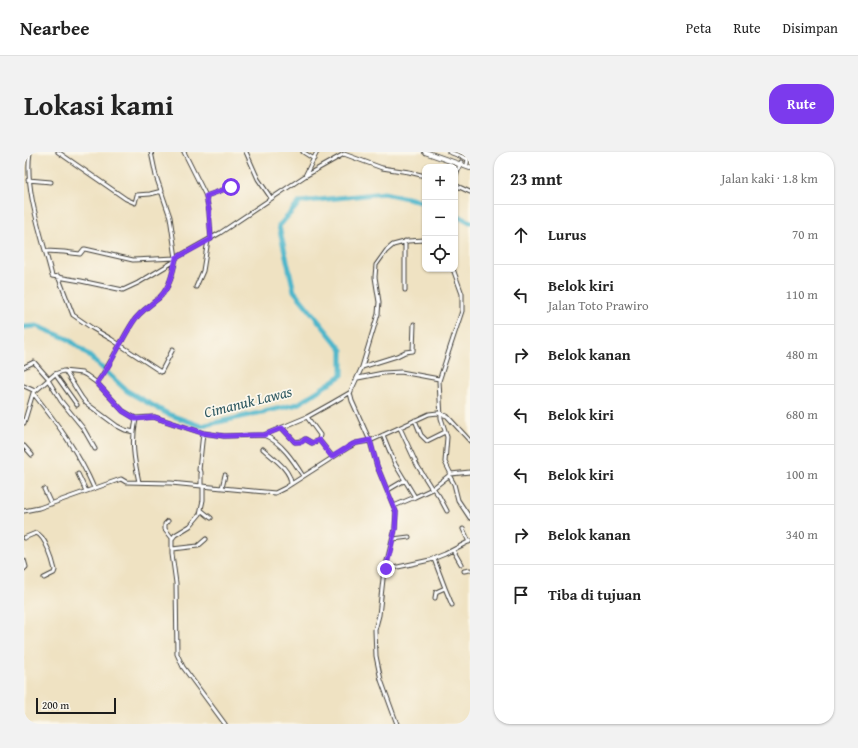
<!DOCTYPE html>
<html lang="id">
<meta charset="utf-8">
<style>
body{margin:0;font-family:"Gentium Book Plus",serif;background:#f2f2f2;color:#222}
.controls{position:absolute;right:12px;top:12px;display:grid;overflow:hidden;border-radius:8px;box-shadow:0 1px 3px #0004}
.controls button{width:36px;height:36px;display:grid;place-items:center;padding:0;border:0;border-bottom:1px solid #e0e0e0;background:#fff;color:#222;font:20px sans-serif}
.scale{position:absolute;left:12px;bottom:10px;width:80px;box-sizing:border-box;padding-left:4px;border:2px solid #1c1c1c;border-top:0;font-size:11px;line-height:14px;white-space:nowrap;color:#1c1c1c;-webkit-text-stroke:3px #fbf7ec;paint-order:stroke}
.stop{position:absolute;width:12px;height:12px;margin:-9px;border:3px solid #7c3aed;border-radius:50%;background:#fff}
.stop.end{background:#7c3aed;border-color:#fff;box-shadow:0 1px 4px #0008}
.list{margin:0;padding:0;list-style:none}
h2{display:flex;justify-content:space-between;align-items:center;height:52px;margin:0;padding:0 16px;font-size:17px}
h2 small{font-size:13px;font-weight:400;color:#767676}
.list li{display:grid;grid-template-columns:26px 1fr auto;gap:12px;align-items:center;box-sizing:border-box;height:60px;padding:0 16px;border-top:1px solid #e0e0e0}
.list b{display:block;font-size:15px;white-space:nowrap}
.list p{margin:0;font-size:13px;white-space:nowrap;color:#767676}
.list em{font-size:13px;font-style:normal;color:#767676}
.icon{flex:none;width:22px;height:22px;fill:none;stroke:currentColor;stroke-width:2;stroke-linecap:round;stroke-linejoin:round}
.map{position:relative;flex:none;width:446px;height:572px;overflow:hidden;border-radius:16px}
header{display:flex;align-items:center;gap:24px;box-sizing:border-box;height:56px;padding:0 20px;background:#fff;border-bottom:1px solid #e0e0e0}
header strong{font-size:19px}
nav{display:flex;gap:22px;margin-inline-start:auto;font-size:14px}
.intro{display:flex;align-items:center;justify-content:space-between;box-sizing:border-box;height:96px;padding:0 24px}
h1{margin:0;font-size:28px}
.button{padding:10px 18px;border-radius:16px;background:#7c3aed;color:#fff;font-size:14px;font-weight:700}
main{display:flex;gap:24px;padding:0 24px}
aside{flex:1;background:#fff;border-radius:16px;box-shadow:0 1px 3px #0004}
.map>svg:first-child{display:block}
</style>
<header>
<strong>Nearbee</strong>
<nav><a>Peta</a><a>Rute</a><a>Disimpan</a></nav>
</header>
<div class="intro"><h1>Lokasi kami</h1><a class="button">Rute</a></div>
<main>
<div class="map">
<svg width="446" height="572" viewBox="0 0 446 572">
<rect width="100%" height="100%" fill="#fbf7ec"/>
<filter id="ink" filterUnits="userSpaceOnUse"><feTurbulence type="fractalNoise" baseFrequency=".025" numOctaves="2"/><feDisplacementMap in="SourceGraphic" scale="8" xChannelSelector="R" yChannelSelector="G"/><feConvolveMatrix kernelMatrix="1 2 1 2 8 2 1 2 1" color-interpolation-filters="sRGB"/></filter>
<filter id="wash" filterUnits="userSpaceOnUse"><feTurbulence type="fractalNoise" baseFrequency=".012" numOctaves="4" result="noise"/><feDisplacementMap in="SourceGraphic" scale="16" xChannelSelector="R" yChannelSelector="G"/><feGaussianBlur stdDeviation="0.9" result="paint"/><feColorMatrix in="noise" values="0 0 0 0 0 0 0 0 0 0 0 0 0 0 0 0 0 1.4 0 .05"/><feComposite in="paint" operator="in"/></filter>
<g filter="url(#wash)">
<rect width="100%" height="100%" fill="#efe2c2"/>
<g fill="none" stroke-linecap="round" stroke-linejoin="round">
<path stroke="#4db6ca" stroke-width="5" d="M 431,62 L 446,70
M 0,175 L 13,174 L 44,187 L 61,200 L 103,239 L 144,262 L 177,274 L 274,252 L 318,223 L 318,198 L 270,139 L 255,74 L 276,50 L 360,41 L 401,50"/>
</g>
</g>
<g filter="url(#ink)">
<g fill="none" stroke-linecap="round" stroke-linejoin="round">
<g stroke="#3c3a35" stroke-width="5">
<path id="minor" d="M 6,0 C 0,38 19,87 28,124 L 57,129 L 99,138 L 114,131 L 151,109
M 34,0 L 102,47 L 111,51 L 113,43 L 126,42 L 138,39
M 160,0 L 182,44 L 185,59 L 187,87
M 222,0 L 234,27 L 247,46
M 279,0 L 290,7
M 425,0 L 444,7
M 443,12 L 445,0
M 281,24 L 320,2 L 358,16 L 385,20 L 401,24
M 431,25 L 437,10
M 4,28 L 27,30
M 431,33 L 446,40
M 182,44 L 207,35
M 381,89 L 381,138
M 22,99 L 40,100 L 56,102 L 60,97 L 61,97 L 109,108 L 152,106 L 146,65 L 132,24 L 127,0
M 429,117 L 438,142 L 438,159 L 415,229 L 417,266 L 423,285 L 421,310 L 427,322 L 446,320
M 34,124 L 49,163 L 68,176 L 87,187 L 137,220 L 149,197
M 172,135 L 179,119 L 184,88
M 0,215 L 10,210 L 25,227
M 338,215 L 373,204 L 381,200 L 389,199 L 390,172
M 41,219 L 58,246 L 62,251 L 93,274 L 101,278 L 110,280
M 31,222 L 53,253
M 334,226 L 359,221 L 377,220 L 415,227
M 24,228 L 37,249 L 59,276 L 71,297
M 73,231 C 87,212 96,190 109,170 C 115,160 127,153 136,145 C 146,135 149,120 152,106 L 196,81 L 281,24 L 293,0
M 0,234 L 11,239
M 9,241 C 33,271 55,301 70,336
M 283,265 L 296,283 L 295,288
M 112,267 C 107,290 110,307 115,330
M 391,268 L 397,283 L 403,289 L 421,280
M 0,271 L 9,241 L 31,222 L 39,219 L 58,221 L 62,223 L 73,231 L 99,259 L 111,266 L 130,265 L 179,281 L 200,284 L 240,283 L 283,265 L 308,251 L 327,240
M 258,276 L 271,290 L 278,289 L 281,287 L 288,291 L 295,288 L 309,305
M 376,276 L 393,313 L 408,337
M 240,283 C 257,290 269,308 279,324
M 359,283 L 371,312 L 391,345
M 0,294 L 8,303
M 239,297 C 249,306 267,318 267,332
M 54,322 L 62,339
M 425,323 L 430,332 L 434,348 L 446,366
M 177,334 L 177,320 L 175,318 L 179,281
M 179,334 L 179,348 L 176,362 L 166,374 L 151,383 L 148,387 L 148,402 L 152,431 L 153,502 L 159,515 L 201,572
M 198,336 L 201,323
M 409,336 L 415,344 L 423,359
M 20,337 L 27,352
M 364,338 L 381,328
M 370,354 L 391,345 L 408,337 L 427,322
M 177,358 L 187,366
M 0,359 L 15,356 L 97,327 L 102,330 L 147,331 L 251,341 L 261,336 L 325,295 L 332,291 L 346,289 L 405,262 L 414,261 L 423,264 L 446,289
M 144,369 L 141,372 L 141,377 L 148,386
M 439,377 L 445,390
M 0,386 L 12,381 C 21,383 29,409 31,418 L 30,421 L 20,426
M 369,387 L 385,385
M 148,397 L 174,394 L 182,387
M 429,398 L 437,412
M 410,407 L 421,436 L 412,440 L 411,446
M 0,408 L 2,415 L 0,417
M 361,417 L 371,377 L 372,360 L 353,314 L 346,289 L 328,249 L 326,241 L 338,215 L 354,162 L 355,150 L 351,125 L 352,113 L 362,99 L 369,93 L 384,89 L 401,88
M 440,419 L 446,418
M 421,436 L 428,453
M 373,572 L 357,528 L 352,504 L 351,478 L 355,463 L 360,418 L 406,408 L 421,402 L 446,389"/>
</g>
<g stroke="#3c3a35" stroke-width="6">
<path id="secondary" d="M 401,0 L 446,16"/>
</g>
<use href="#minor" stroke="#fff" stroke-width="3"/>
<use href="#secondary" stroke="#fff" stroke-width="4.5"/>
</g>
</g>
<g fill="none" stroke-linecap="round" stroke-linejoin="round" filter="url(#ink)">
<path stroke="#7c3aed" stroke-width="5" d="M 207,35 L 182,44 L 185,59 L 187,87 L 152,106 C 149,120 146,135 136,145 C 127,153 115,160 109,170 C 96,190 88,212 73,231 L 99,259 L 112,267 L 130,265 L 179,281 L 200,284 L 234,283 L 240,283 L 258,276 L 271,290 L 278,290 L 281,287 L 288,291 L 295,288 L 308,305 L 329,292 L 346,288 L 353,314 L 372,360 L 371,378 L 362,417"/>
</g>
<g text-anchor="middle" stroke-width="3.5" stroke-linejoin="round" paint-order="stroke">
<g font-size="15" font-style="italic" fill="#305a62" stroke="#fbf7ec">
<text transform="translate(224 250) rotate(-14)" y="5">Cimanuk Lawas</text>
</g>
</g>
</svg>
<div class="controls">
<button>+</button>
<button>−</button>
<button><svg class="icon" aria-label="locate" viewBox="0 0 24 24"><circle cx="12" cy="12" r="6"/><path d="M12 2v4M12 18v4M2 12h4M18 12h4"/></svg></button>
</div>
<div class="scale">200 m</div>
<div class="stop" style="left:207px;top:35px"></div>
<div class="stop end" style="left:362px;top:417px"></div>
</div>
<aside>
<h2>23 mnt<small>Jalan kaki · 1.8 km</small></h2>
<ul class="list">
<li><svg class="icon" aria-label="ahead" viewBox="0 0 24 24"><path d="M12 20V5M6 11l6-6 6 6"/></svg><div><b>Lurus</b></div><em>70 m</em></li>
<li><svg class="icon" aria-label="left" viewBox="0 0 24 24"><path d="M17 20v-9H6M10 6l-5 5 5 5"/></svg><div><b>Belok kiri</b><p>Jalan Toto Prawiro</p></div><em>110 m</em></li>
<li><svg class="icon" aria-label="right" viewBox="0 0 24 24"><path d="M7 20v-9h11M14 6l5 5-5 5"/></svg><div><b>Belok kanan</b></div><em>480 m</em></li>
<li><svg class="icon" aria-label="left" viewBox="0 0 24 24"><path d="M17 20v-9H6M10 6l-5 5 5 5"/></svg><div><b>Belok kiri</b></div><em>680 m</em></li>
<li><svg class="icon" aria-label="left" viewBox="0 0 24 24"><path d="M17 20v-9H6M10 6l-5 5 5 5"/></svg><div><b>Belok kiri</b></div><em>100 m</em></li>
<li><svg class="icon" aria-label="right" viewBox="0 0 24 24"><path d="M7 20v-9h11M14 6l5 5-5 5"/></svg><div><b>Belok kanan</b></div><em>340 m</em></li>
<li><svg class="icon" aria-label="arrive" viewBox="0 0 24 24"><path d="M6 21V4h12l-3 4 3 4H6"/></svg><div><b>Tiba di tujuan</b></div></li>
</ul>
</aside>
</main>
